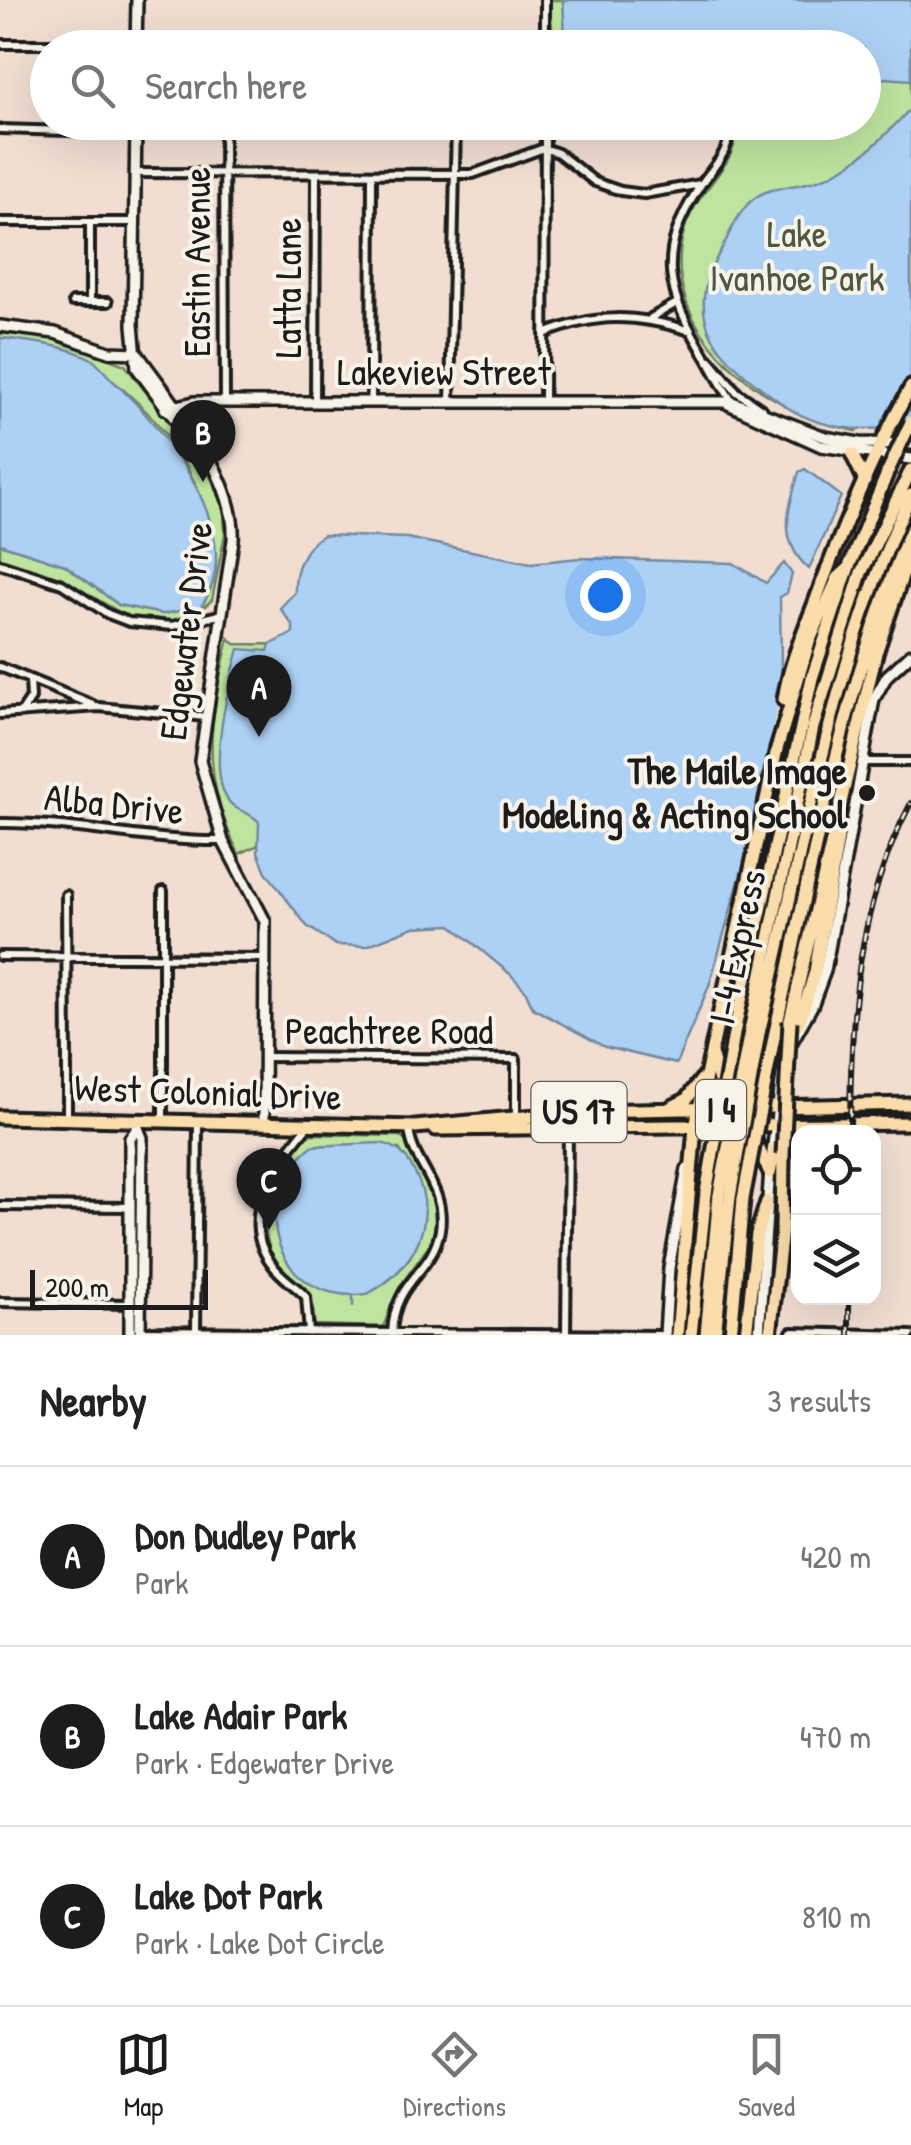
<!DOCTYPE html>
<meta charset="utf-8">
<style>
body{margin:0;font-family:"Patrick Hand",sans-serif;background:#f6f6f6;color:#222}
.controls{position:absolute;right:30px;bottom:30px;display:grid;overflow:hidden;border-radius:20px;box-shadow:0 10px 40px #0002}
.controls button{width:90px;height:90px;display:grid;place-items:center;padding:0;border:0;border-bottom:2px solid #e0e0e0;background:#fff;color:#222;font:50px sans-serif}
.scale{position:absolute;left:30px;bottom:25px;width:178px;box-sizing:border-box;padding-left:10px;border:5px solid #1c1c1c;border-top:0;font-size:28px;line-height:35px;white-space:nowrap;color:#1c1c1c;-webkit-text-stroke:8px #f7f3e8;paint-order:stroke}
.you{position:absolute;left:605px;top:595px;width:35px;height:35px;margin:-25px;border:8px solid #fff;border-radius:50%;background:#1a73e8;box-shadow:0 0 0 15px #1a73e833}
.badge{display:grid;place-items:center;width:65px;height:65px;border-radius:50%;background:#1c1c1c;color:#fff;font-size:32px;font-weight:700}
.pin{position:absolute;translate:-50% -82px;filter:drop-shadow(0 2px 5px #0008)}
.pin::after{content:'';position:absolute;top:52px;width:35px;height:30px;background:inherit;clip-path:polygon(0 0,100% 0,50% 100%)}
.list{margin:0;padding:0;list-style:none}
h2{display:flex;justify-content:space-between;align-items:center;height:130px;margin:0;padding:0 40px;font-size:42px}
h2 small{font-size:32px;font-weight:400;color:#767676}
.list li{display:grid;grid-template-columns:65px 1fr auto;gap:30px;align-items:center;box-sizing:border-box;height:180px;padding:0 40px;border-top:2px solid #e0e0e0}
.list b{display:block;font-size:38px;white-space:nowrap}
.list p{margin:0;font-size:32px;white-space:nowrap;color:#767676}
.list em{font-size:32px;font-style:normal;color:#767676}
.icon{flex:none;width:55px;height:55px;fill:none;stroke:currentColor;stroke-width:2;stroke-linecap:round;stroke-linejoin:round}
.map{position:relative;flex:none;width:911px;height:1335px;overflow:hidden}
.search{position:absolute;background:#fff;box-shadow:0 10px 40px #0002;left:30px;right:30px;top:30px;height:110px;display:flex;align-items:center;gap:25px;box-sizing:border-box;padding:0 35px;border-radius:55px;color:#767676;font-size:38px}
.sheet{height:670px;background:#fff}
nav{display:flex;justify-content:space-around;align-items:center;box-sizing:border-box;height:140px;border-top:2px solid #e0e0e0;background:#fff;font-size:28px;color:#767676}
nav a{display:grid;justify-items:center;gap:5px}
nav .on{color:#1c1c1c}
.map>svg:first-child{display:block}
</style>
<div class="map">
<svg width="911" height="1335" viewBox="0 0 911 1335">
<rect width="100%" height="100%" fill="#f1ded1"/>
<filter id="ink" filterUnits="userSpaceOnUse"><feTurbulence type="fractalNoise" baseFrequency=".01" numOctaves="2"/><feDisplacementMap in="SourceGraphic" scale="20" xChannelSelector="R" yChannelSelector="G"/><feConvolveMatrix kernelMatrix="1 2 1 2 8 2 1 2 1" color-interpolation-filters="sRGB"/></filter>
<g filter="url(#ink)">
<path fill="#bee49f" stroke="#6d805e" stroke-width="2.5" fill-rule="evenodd" d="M 549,0 L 911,0 L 911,344 L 856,431 C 766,413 656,331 684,231 C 693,197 723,177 734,146 L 729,123 L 864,122 L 864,48 L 554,47 Z
M 0,330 L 51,337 L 125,365 L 210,475 L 224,511 L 225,534 L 212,600 L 196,614 L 172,621 L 130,618 L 63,580 L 0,559 L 0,544 L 65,565 L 119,605 L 163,614 L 201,607 L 205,600 C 237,501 150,388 60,350 C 40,342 21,341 0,338 Z
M 229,638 L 235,644 L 310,645 L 267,841 L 239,854 C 199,775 209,721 229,638 Z
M 312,1134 L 400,1136 L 411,1146 L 430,1182 L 437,1209 L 433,1240 L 400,1286 L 383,1327 L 315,1325 L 310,1298 L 271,1256 L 262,1215 L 271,1179 L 296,1143 ZM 318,1145 L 399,1149 C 442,1201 427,1264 367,1294 L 319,1286 L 275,1221 C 278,1190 289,1159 318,1145 Z"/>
<path fill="#add1f5" stroke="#73899e" stroke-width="2.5" d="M 563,0 L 911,0 L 911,80 L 884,78 L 864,85 L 864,48 L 571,47 L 565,37 Z
M 911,108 L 911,420 C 872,437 816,429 781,403 C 722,359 677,324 722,248 C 731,231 740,208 756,197 C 773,186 795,187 815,181 C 854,169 884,137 911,108 Z
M 0,338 C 28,341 65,345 90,358 C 98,363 105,373 112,380 C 163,426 251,535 201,607 L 163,614 L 119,605 L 65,565 L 0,544 Z
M 805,469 L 841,496 L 809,569 C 777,540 788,510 799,472 Z
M 323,535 L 407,538 L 531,563 L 580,558 L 733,563 L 766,583 L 784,563 L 792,574 L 787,593 L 780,597 L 782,730 L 709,986 L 676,1064 L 605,1047 L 533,1008 L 525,990 L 510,974 L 451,925 L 414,927 L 366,946 L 336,945 L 307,926 L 266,872 L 258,852 L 259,822 C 250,811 235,812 227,799 C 207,766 229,684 239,649 L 268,651 L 270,645 L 293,633 L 293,626 L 280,608 L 295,592 C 294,571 303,546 323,535 Z
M 380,1143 C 398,1146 406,1155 414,1171 C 441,1220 413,1271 367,1294 C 274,1306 244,1199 312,1146 Z"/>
<path fill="#f1ded1" d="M 788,656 L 788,690 L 749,869 L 743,868 Z"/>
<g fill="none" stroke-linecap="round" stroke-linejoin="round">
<path stroke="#73899e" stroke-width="2.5" d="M 353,1306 L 353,1295"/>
<g stroke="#1c1c1c" stroke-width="14">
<path id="street" d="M 545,0 L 545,48
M 0,44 L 136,44
M 224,45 L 225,48
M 224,122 L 225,402
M 721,122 L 728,133 C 730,153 710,170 700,186 C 655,254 666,292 706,357 C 715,373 723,389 734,404
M 0,129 L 136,133
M 136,173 L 473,174 L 544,148 L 558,153 L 595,182 L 621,191 L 644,194 L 701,184
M 0,222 L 134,222
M 73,302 L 108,302
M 90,302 L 90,222
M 651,318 L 675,304
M 544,334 C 596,313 634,314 687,330
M 710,360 L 737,392 L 763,410
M 315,402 L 316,175
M 371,402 L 372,175
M 450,403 L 456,122
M 544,403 L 545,122
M 0,564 L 62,584 L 108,614 L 129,622 L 172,626 L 219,615
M 0,667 L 93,705
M 21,713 L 31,698 L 30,681
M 0,714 L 99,707 L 206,717
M 862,762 L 911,762
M 0,823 C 75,822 147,842 223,841
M 163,891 L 163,1067
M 66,895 L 67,1063
M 0,956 L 264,958
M 265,1057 L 516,1059 L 516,1117
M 67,1117 L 67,1066
M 163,1120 L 163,1071
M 307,1127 C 277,1162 236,1216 271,1263 C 280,1277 295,1285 306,1297 L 309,1333
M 0,1206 L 130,1207
M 0,1302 L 130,1304
M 140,1331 L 659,1335
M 196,1332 L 198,1124
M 791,1332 L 911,1335
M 392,1334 C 394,1278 432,1275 440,1230 C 447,1185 410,1163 409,1127
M 566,1334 L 568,1128"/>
</g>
<g stroke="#1c1c1c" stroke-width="16">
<path id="secondary" d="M 136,48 L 137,0
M 136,122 L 133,325 L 137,368 L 180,426
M 0,326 L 55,333 L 109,352 L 137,353
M 137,353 C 172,403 237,476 233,540 L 200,761 L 223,841 L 265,921 L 264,1123
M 728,404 L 821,446 L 911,459
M 165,409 L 194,402 L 732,402 L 825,437 L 859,443 L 911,444
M 790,1045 L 812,1006 L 825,971 L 874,699 L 887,676 L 911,654
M 135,1120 L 142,1138 L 140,1335
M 772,1153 L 784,1059
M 130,1335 L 130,1138 L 136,1130
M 665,1335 L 669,1268 L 687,1169
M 759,1335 L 770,1168"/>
</g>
<g stroke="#1c1c1c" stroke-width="19">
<path id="highway" d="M 852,454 L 865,481
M 784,700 C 789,667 802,636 814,605 C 841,531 872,456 911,387
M 790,1021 L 876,653 L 911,550
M 799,1024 L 815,972 L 838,837
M 735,1028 L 812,678 L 848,569 L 888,471
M 750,1031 L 813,727 L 861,573 L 911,470
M 759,1033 C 804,851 829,666 911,495
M 774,1037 C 812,866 841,691 911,530
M 712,1057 L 724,1097
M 668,1109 L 686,1100 L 702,1079
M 0,1117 L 415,1127 L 590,1111 L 911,1104
M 436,1129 L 911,1123
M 753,1136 L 770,1173
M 770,1173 L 775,1149 L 787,1134
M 677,1335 L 695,1127 L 777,749 L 809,642 L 838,578 L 848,569
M 691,1335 L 706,1193
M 706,1335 L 719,1195
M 715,1335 L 730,1197
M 731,1335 L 743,1199
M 746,1335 L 757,1234 L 767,1202
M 770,1335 L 782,1230 L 783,1155"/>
</g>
<use href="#street" stroke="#f7f3e8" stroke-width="6"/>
<use href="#secondary" stroke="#f7f3e8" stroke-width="9"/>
<use href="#highway" stroke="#fbddab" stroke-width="11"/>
<g stroke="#1c1c1c" stroke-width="6">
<path id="rail" d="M 850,1132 C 851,1016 855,909 911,803
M 849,1335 L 849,1298"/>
</g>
<use href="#rail" stroke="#f7f3e8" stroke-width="2.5" stroke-dasharray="8" stroke-linecap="butt"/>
<g stroke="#1c1c1c" stroke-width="19" stroke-linecap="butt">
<path id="highway-bridge" d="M 888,471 L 911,422
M 783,1155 L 790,1021
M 706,1193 L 735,1028
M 719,1195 L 750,1031
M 730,1197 L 759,1033
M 743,1199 L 774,1037"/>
</g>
<use href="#highway-bridge" stroke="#fbddab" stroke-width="11"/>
</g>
</g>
<circle fill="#1c1c1c" stroke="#f7f3e8" stroke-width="4" cx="867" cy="793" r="10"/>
<g text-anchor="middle" stroke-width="8" stroke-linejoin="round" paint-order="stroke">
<g fill="#f7f3e8" stroke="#5e5c59" stroke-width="2.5">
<rect x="696" y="1080" width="50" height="60" rx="8"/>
<rect x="531.5" y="1082" width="95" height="60" rx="8"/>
</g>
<g font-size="35" font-weight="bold" fill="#1c1c1c">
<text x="721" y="1122">I 4</text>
<text x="579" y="1124">US 17</text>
</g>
<g font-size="38" fill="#4d5843" stroke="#f7f3e8">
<text x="797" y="247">Lake<tspan x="797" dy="44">Ivanhoe Park</tspan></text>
</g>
<g font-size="38" fill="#1c1c1c" stroke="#f7f3e8">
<text transform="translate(197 262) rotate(-90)" y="13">Eastin Avenue</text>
<text transform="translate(288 288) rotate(-90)" y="13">Latta Lane</text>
<text x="444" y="385">Lakeview Street</text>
<text transform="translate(186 631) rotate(-83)" y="13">Edgewater Drive</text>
<text transform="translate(114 804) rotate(6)" y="13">Alba Drive</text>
<text transform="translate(737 947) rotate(-78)" y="13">I-4 Express</text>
<text x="389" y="1044">Peachtree Road</text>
<text transform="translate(208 1092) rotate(2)" y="13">West Colonial Drive</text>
</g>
<g font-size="38" font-weight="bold" fill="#1c1c1c" stroke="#f7f3e8" text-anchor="end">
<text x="847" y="784">The Maile Image<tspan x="847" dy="44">Modeling &amp; Acting School</tspan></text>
</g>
</g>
</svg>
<div class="controls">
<button><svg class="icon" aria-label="locate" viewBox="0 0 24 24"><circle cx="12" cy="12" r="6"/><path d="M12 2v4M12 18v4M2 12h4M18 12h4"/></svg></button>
<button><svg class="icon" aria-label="layers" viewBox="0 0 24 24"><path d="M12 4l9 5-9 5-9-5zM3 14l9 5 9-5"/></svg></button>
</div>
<div class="scale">200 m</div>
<div class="you"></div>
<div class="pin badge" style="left:259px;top:737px">A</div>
<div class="pin badge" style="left:203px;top:482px">B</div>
<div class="pin badge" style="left:269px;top:1230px">C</div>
<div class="search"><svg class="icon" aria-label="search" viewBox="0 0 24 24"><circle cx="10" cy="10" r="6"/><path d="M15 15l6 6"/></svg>Search here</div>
</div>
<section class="sheet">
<h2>Nearby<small>3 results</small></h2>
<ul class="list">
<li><span class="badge">A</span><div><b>Don Dudley Park</b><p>Park</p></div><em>420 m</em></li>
<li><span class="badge">B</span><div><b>Lake Adair Park</b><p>Park · Edgewater Drive</p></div><em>470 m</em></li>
<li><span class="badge">C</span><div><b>Lake Dot Park</b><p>Park · Lake Dot Circle</p></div><em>810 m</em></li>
</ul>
</section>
<nav>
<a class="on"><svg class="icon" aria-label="map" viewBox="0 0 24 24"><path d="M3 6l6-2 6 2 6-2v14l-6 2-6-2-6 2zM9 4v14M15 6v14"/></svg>Map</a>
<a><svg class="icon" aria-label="directions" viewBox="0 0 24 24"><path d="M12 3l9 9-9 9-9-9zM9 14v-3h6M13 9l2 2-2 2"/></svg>Directions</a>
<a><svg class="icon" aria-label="saved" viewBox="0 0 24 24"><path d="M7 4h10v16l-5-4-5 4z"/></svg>Saved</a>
</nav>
